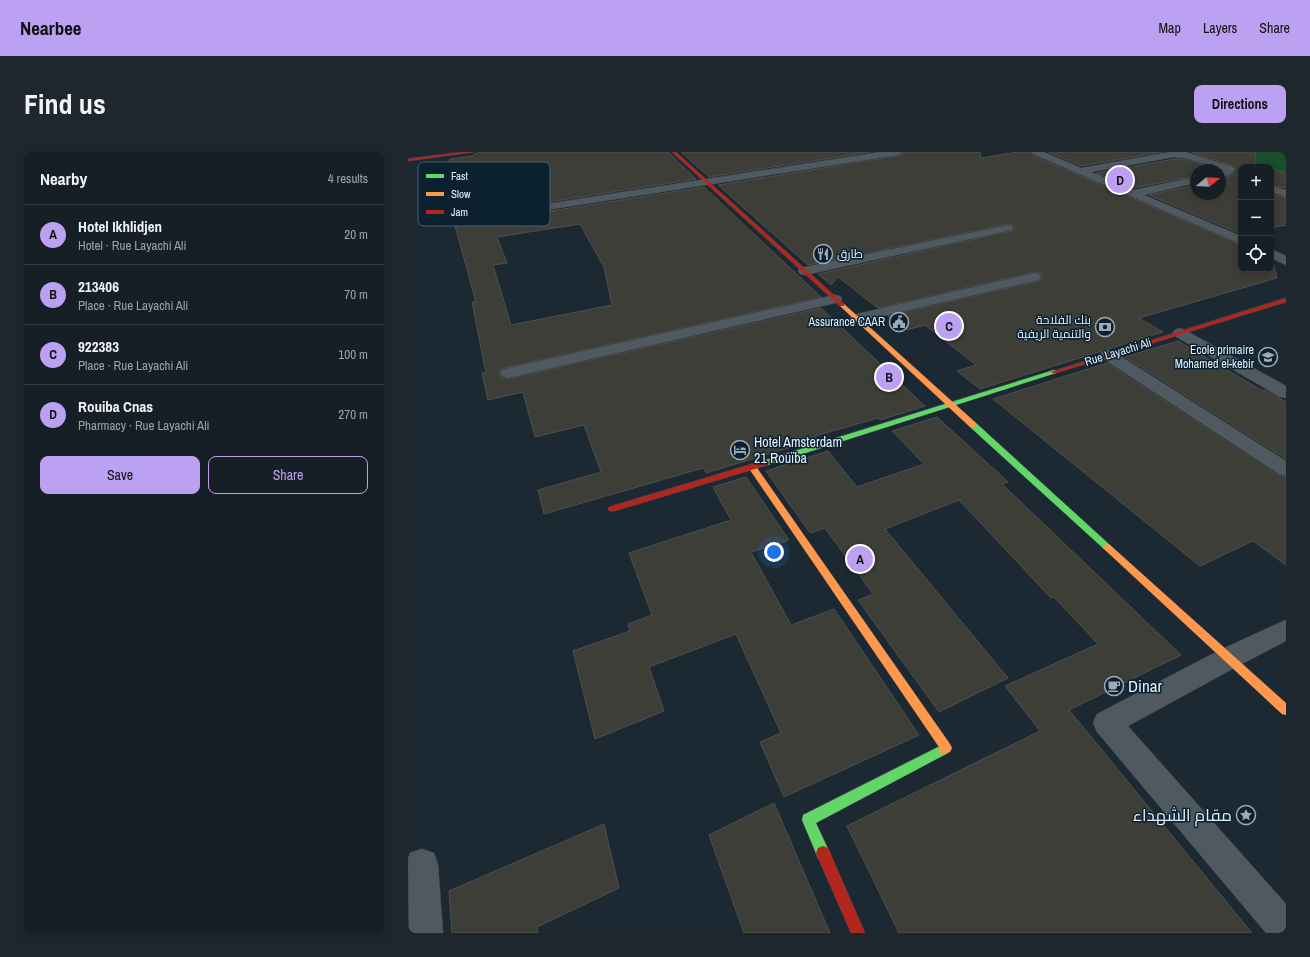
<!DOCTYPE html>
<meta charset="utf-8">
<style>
body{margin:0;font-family:"Archivo Narrow",Cairo,sans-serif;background:#1f272e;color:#f1f3f6}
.controls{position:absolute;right:12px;top:12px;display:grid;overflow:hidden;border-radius:8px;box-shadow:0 2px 10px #0003}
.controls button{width:36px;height:36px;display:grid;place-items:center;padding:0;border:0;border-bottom:1px solid #353d43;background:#161f26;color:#f1f3f6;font:20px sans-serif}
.compass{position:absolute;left:782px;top:12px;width:36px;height:36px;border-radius:50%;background:#161f26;box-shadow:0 2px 10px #0003;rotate:72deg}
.you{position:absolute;left:366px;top:400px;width:14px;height:14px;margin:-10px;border:3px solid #fff;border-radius:50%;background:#1a73e8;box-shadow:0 0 0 6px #1a73e833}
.badge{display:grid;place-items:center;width:26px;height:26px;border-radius:50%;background:#bca0f2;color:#111;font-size:13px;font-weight:700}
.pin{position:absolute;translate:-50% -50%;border:2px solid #fff;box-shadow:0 1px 4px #0006}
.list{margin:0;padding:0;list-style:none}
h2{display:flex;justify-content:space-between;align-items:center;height:52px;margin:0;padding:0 16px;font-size:17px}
h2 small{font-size:13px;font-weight:400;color:#9ea2a7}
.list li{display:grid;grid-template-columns:26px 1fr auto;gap:12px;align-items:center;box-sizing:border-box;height:60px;padding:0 16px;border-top:1px solid #353d43}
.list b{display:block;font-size:15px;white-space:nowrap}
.list p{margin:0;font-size:13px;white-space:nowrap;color:#9ea2a7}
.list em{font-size:13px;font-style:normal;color:#9ea2a7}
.actions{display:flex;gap:8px;padding:12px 16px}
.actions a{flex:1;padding:9px 0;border:1px solid #bca0f2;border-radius:8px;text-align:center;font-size:14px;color:#bca0f2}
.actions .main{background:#bca0f2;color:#111}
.icon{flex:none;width:22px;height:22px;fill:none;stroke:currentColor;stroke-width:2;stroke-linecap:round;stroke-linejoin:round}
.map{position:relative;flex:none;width:878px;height:781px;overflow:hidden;border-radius:8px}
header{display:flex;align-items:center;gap:24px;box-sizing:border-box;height:56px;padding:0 20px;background:#bca0f2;color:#111}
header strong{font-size:19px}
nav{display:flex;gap:22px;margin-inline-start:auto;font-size:14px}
.intro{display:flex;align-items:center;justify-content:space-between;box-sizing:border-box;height:96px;padding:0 24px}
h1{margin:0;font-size:28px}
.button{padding:10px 18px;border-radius:8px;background:#bca0f2;color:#111;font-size:14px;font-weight:700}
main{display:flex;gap:24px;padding:0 24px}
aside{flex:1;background:#161f26;border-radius:8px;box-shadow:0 2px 10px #0003}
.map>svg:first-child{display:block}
</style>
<header>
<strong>Nearbee</strong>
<nav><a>Map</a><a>Layers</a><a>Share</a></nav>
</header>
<div class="intro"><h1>Find us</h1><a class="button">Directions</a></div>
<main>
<aside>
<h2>Nearby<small>4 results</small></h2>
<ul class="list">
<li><span class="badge">A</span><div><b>Hotel Ikhlidjen</b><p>Hotel · Rue Layachi Ali</p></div><em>20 m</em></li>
<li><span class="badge">B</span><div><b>213406</b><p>Place · Rue Layachi Ali</p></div><em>70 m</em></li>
<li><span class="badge">C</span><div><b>922383</b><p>Place · Rue Layachi Ali</p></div><em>100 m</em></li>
<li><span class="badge">D</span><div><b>Rouiba Cnas</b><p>Pharmacy · Rue Layachi Ali</p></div><em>270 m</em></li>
</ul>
<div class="actions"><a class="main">Save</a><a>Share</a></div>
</aside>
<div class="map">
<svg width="878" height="781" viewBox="0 0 878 781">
<rect width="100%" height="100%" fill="#1d2932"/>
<path fill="#1a4e2d" d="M 811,0 L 878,0 L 878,21 L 863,16 L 863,15 Z"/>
<path fill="#3e3e39" stroke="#4d504f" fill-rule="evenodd" d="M 70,0 L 260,0 L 288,27 L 44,65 L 36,35 L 42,7 L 64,4 Z
M 273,0 L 462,0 L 301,25 Z
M 496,0 L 572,0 L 573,6 L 610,0 L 622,0 L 624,3 L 833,93 L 833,117 L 863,117 L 863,108 L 865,109 L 869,126 L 731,166 L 755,180 L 572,237 L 549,219 L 568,213 L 517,173 L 498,178 L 480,164 L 631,129 L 634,126 L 632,121 L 626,120 L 470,156 L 430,125 L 423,133 L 410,122 L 604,79 L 608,76 L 605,73 L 600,72 L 400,113 L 310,33 L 490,4 Z
M 640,0 L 754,0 L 673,14 Z
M 783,0 L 847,0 L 848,12 L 858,15 L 833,15 L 833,82 L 741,43 L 788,33 L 788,42 L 812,42 L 812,26 L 823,24 L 828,16 L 825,14 Z
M 766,7 L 777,7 L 811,18 L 788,18 L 788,24 L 726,36 L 688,21 Z
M 863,16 L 878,21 L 878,36 L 868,34 L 863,35 Z
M 296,35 L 413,145 L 100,215 L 93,217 L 91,220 L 93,225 L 100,227 L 413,156 L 517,254 L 472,268 L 470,266 L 407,284 L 410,287 L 298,321 L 295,316 L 136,362 L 130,338 L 193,320 L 176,273 L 127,285 L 115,240 L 80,248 L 74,221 L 78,221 L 64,150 L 68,150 L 47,74 ZM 172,72 L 196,115 L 204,153 L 103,173 L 85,113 L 99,111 L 89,85 Z
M 863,41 L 878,46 L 878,73 L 863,76 Z
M 770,189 L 855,239 L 857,238 L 878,250 L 878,307 L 717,205 Z
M 699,211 L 870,323 L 878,325 L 878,413 L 845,389 L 792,414 L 585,247 Z
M 529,265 L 600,330 L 594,332 L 773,503 L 661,558 L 844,781 L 491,781 L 439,674 L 632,579 L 597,534 L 690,492 L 646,445 L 643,446 L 551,348 L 477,377 L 600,526 L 531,560 L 450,448 L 465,442 L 417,376 L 402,381 L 358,319 L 420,299 L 449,335 L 516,312 L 484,279 Z
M 338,325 L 381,388 L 343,400 L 383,473 L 426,457 L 511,583 L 376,645 L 352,590 L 373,581 L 328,482 L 241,515 L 256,559 L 187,587 L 165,499 L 222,479 L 220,472 L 244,463 L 221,401 L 323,368 L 305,335 Z
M 366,651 L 422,781 L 336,781 L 301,683 Z
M 196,672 L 211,736 L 129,775 L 130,781 L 44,781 L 41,739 Z"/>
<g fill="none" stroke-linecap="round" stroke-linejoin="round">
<g stroke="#3d474e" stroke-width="1">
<path id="street" d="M 472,0 L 495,0 L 490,3 L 42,73 L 38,72 L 36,70 L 38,68 L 42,67 Z
M 623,0 L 636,0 L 673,16 L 762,0 L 778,0 L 825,15 L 827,17 L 822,23 L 812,25 L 812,19 L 816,18 L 777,6 L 766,5 L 683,20 L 726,38 L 788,25 L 788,31 L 736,43 L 833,84 L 833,92 L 625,2 Z
M 868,35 L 878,38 L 878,45 L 864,40 L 863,38 L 864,36 Z
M 600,73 L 604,74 L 606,76 L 604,78 L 397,123 L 392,122 L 390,119 L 392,116 L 397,115 Z
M 863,97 L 878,104 L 878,113 L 863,106 Z
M 626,121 L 631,122 L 633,125 L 631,128 L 449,170 L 444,169 L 442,166 L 444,163 L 449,162 Z
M 427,143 L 432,144 L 434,147 L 432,150 L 100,226 L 94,224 L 92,221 L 94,218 L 100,216 Z
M 772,176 L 777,178 L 878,234 L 878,246 L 872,245 L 767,184 L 764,181 L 767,178 Z
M 700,198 L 706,200 L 878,309 L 878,324 L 871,322 L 694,206 L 692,203 L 694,200 Z
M 878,468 L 878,489 L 830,514 L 720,574 L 878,752 L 878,781 L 858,781 L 689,580 L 685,571 L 689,562 L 812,498 Z
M 14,697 L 26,701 L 30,713 L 35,781 L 1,781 L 0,707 L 2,701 Z"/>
</g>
<g stroke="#3d474e" stroke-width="1">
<path id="fast" d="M 646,218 L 648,219 L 648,221 L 360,313 L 354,313 L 353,311 L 354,309 Z
M 562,271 L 568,271 L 702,393 L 704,395 L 702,397 L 696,397 L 562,275 Z
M 536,592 L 540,593 L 542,597 L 540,601 L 408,671 L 422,701 L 420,706 L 415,708 L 410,706 L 394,668 L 395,663 Z"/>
</g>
<g stroke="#3d474e" stroke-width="1">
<path id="slow" d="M 432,152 L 436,152 L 568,271 L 568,275 L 562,275 L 432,154 Z
M 344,312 L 347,313 L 542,592 L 544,596 L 542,600 L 536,602 L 532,601 L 531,595 L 340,315 Z
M 699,392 L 702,393 L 878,551 L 878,563 L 874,562 L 696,397 L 694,395 Z"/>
</g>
<g stroke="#3d474e" stroke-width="1">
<path id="jam" d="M 55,0 L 66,0 L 0,9 L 0,7 Z
M 264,0 L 268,0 L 436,152 L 436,154 L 432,154 Z
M 878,146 L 878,150 L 648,221 L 644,221 L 643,220 Z
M 354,309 L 360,309 L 361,311 L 360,313 L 207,359 L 201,359 L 200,357 L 201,355 Z
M 415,694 L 420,696 L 457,781 L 443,781 L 408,701 L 410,696 Z"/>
</g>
<use href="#street" fill="#50595f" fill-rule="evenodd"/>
<use href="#fast" fill="#63d668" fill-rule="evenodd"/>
<use href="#slow" fill="#ff974d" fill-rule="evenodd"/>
<use href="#jam" fill="#b3261e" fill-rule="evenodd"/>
</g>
<defs>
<g id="restaurant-ring" transform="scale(1)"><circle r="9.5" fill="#0b212f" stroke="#9eabb5" stroke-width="1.5"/><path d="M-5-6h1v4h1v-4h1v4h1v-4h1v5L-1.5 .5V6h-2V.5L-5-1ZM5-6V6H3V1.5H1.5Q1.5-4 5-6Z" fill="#9eabb5"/></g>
<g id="civic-ring" transform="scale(1)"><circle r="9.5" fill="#0b212f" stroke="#9eabb5" stroke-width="1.5"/><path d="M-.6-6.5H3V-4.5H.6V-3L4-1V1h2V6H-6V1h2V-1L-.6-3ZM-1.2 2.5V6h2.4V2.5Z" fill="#9eabb5"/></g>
<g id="bank-ring" transform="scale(1)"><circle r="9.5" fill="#0b212f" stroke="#9eabb5" stroke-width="1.5"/><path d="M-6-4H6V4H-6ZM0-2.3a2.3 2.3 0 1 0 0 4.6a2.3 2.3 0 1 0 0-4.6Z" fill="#9eabb5"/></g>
<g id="school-ring" transform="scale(1)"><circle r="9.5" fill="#0b212f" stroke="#9eabb5" stroke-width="1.5"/><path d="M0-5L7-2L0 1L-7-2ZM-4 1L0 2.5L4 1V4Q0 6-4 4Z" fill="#9eabb5"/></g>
<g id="hotel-ring" transform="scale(1)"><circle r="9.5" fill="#0b212f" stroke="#9eabb5" stroke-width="1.5"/><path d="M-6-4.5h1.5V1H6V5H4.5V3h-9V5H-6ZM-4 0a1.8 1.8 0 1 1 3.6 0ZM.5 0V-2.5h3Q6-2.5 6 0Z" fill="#9eabb5"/></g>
<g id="cafe-ring" transform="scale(1)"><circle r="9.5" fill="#0b212f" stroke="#9eabb5" stroke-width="1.5"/><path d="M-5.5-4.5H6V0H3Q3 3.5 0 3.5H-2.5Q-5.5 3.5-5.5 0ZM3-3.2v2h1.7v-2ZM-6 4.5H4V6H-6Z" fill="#9eabb5"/></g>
<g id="sight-ring" transform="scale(1)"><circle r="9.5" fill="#0b212f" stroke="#9eabb5" stroke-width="1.5"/><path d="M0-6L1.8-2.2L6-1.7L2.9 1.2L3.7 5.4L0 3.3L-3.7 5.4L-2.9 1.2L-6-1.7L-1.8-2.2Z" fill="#9eabb5"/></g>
</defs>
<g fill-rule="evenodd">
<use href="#restaurant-ring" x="415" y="102"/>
<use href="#civic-ring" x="491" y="170"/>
<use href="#bank-ring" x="697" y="175"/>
<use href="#school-ring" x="860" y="205"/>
<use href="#hotel-ring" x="332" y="298"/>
<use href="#cafe-ring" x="706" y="534"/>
<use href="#sight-ring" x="838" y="663"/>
</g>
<g text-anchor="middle" stroke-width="3" stroke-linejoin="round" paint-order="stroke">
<g font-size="12" fill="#e4f1fc" stroke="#0b212f" text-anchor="end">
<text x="429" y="106" text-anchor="start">طارق</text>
<text x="683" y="172">بنك الفلاحة<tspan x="683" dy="14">والتنمية الريفية</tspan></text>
<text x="477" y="174">Assurance CAAR</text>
<text x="846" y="202">Ecole primaire<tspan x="846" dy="14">Mohamed el-kebir</tspan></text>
</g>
<g font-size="12" fill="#e4f1fc" stroke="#0b212f">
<text transform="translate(710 200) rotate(-17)" y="4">Rue Layachi Ali</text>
</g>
<g font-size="14" fill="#e4f1fc" stroke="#0b212f" text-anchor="start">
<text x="346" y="295">Hotel Amsterdam<tspan x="346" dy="16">21 Rouïba</tspan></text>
</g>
<g font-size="17" fill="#e4f1fc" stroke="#0b212f" text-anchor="start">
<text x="720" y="540">Dinar</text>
<text x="824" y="669" text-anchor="end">مقام الشهداء</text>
</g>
</g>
<rect x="10" y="10" width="132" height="64" rx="6" fill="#0b212f" stroke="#4c5f6c" stroke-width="1"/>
<rect x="18" y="22" width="18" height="4" fill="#63d668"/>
<rect x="18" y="40" width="18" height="4" fill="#ff974d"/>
<rect x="18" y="58" width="18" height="4" fill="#b3261e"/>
<g font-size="11" fill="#e4f1fc">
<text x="43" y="28">Fast</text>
<text x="43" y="46">Slow</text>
<text x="43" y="64">Jam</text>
</g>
</svg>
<div class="controls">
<button>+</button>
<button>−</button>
<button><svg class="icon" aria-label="locate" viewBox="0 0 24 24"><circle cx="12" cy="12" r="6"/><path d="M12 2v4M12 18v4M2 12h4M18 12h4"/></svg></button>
</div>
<svg class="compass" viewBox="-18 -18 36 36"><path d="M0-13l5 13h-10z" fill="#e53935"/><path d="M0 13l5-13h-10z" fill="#9ea2a7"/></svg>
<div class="you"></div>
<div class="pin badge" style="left:452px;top:407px">A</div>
<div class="pin badge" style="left:481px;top:225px">B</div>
<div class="pin badge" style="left:541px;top:174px">C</div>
<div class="pin badge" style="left:712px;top:28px">D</div>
</div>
</main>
